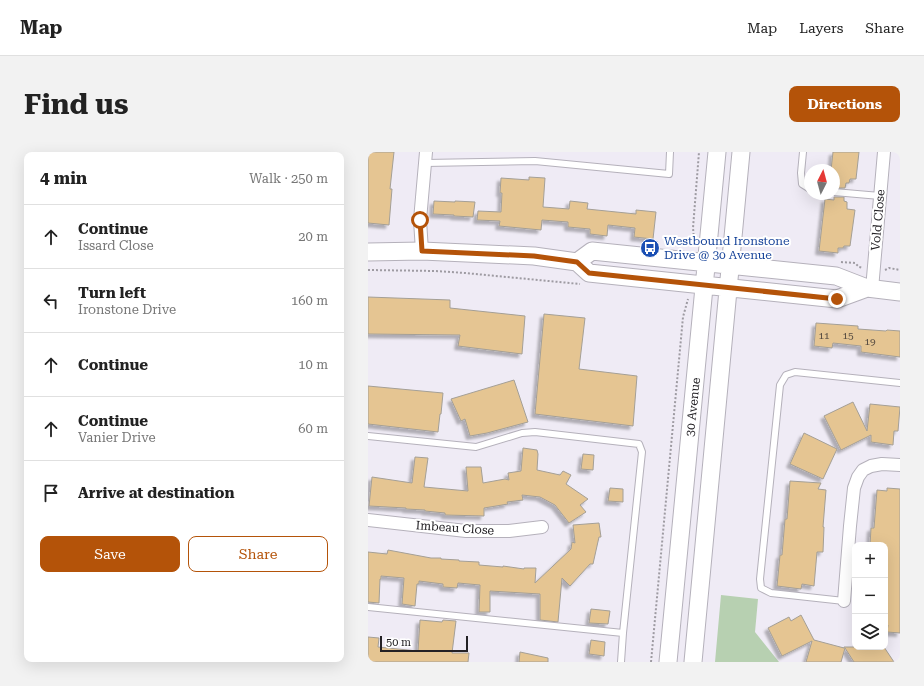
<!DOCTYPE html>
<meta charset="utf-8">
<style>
body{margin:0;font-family:"Roboto Serif",serif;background:#f2f2f2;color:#222}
.controls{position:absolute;right:12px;bottom:12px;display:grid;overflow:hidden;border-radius:8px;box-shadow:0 4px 16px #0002}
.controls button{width:36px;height:36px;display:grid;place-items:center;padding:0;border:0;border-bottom:1px solid #e0e0e0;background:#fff;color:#222;font:20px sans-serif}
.compass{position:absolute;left:436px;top:12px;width:36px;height:36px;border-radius:50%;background:#fff;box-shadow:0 4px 16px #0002;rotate:6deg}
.scale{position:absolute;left:12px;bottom:10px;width:88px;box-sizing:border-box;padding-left:4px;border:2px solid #232125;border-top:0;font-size:11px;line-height:14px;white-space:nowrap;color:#232125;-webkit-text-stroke:3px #fff;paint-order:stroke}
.stop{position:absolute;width:12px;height:12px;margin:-9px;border:3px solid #b45309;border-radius:50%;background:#fff}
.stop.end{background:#b45309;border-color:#fff;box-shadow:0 1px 4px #0008}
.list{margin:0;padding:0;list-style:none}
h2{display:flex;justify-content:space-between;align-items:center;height:52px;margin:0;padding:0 16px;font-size:17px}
h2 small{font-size:13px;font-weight:400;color:#767676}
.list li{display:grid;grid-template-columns:26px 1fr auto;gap:12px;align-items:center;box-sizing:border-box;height:64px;padding:0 16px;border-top:1px solid #e0e0e0}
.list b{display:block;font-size:15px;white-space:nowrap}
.list p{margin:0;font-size:13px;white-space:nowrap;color:#767676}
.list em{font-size:13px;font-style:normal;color:#767676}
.actions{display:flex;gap:8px;padding:12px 16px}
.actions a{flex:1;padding:9px 0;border:1px solid #b45309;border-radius:8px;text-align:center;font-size:14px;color:#b45309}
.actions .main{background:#b45309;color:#fff}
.icon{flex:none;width:22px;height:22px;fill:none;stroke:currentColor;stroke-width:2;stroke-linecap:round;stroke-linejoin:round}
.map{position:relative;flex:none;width:532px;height:510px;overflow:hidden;border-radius:8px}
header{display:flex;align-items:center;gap:24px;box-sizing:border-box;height:56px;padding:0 20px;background:#fff;border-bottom:1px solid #e0e0e0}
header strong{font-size:19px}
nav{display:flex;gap:22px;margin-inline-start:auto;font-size:14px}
.intro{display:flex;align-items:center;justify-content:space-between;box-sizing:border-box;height:96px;padding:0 24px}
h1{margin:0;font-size:28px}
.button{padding:10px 18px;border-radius:8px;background:#b45309;color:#fff;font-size:14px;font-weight:700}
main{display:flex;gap:24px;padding:0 24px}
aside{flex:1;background:#fff;border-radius:8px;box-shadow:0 4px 16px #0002}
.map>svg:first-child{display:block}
</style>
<header>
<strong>Map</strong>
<nav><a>Map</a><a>Layers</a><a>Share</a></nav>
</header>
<div class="intro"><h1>Find us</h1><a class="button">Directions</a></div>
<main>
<aside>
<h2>4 min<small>Walk · 250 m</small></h2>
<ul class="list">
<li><svg class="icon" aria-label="ahead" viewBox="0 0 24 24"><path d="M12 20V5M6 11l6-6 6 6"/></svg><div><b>Continue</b><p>Issard Close</p></div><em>20 m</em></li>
<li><svg class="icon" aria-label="left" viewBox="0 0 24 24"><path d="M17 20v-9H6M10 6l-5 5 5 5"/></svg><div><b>Turn left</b><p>Ironstone Drive</p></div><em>160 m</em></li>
<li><svg class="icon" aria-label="ahead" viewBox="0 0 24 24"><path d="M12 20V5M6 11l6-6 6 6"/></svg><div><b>Continue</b></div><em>10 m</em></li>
<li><svg class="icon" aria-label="ahead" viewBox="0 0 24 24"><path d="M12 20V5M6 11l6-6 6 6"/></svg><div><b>Continue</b><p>Vanier Drive</p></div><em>60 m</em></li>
<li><svg class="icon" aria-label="arrive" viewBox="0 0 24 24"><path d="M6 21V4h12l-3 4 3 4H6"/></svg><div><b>Arrive at destination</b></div></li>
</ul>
<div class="actions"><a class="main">Save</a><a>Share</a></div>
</aside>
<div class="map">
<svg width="532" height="510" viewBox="0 0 532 510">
<defs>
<filter id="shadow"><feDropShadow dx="-3.5" dy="3.5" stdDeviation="1" flood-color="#0004"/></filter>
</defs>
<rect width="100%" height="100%" fill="#efebf5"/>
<path fill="#b7d0b1" d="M 353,443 L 390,447 L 387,480 L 411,510 L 347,510 Z"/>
<path fill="#e5c592" stroke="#a49f96" filter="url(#shadow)" d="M 0,0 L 26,0 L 22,37 L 24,37 L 21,73 L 0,71 Z
M 465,0 L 491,0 L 488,27 L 482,27 L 481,31 L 478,31 L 477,36 L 466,36 L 466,18 L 463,18 Z
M 161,25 L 177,26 L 175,55 L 201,57 L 202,49 L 220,51 L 219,57 L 268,62 L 268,58 L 288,60 L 285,87 L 266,85 L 267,76 L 240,73 L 239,84 L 222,82 L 222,77 L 200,75 L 200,70 L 174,68 L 173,78 L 131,74 L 132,69 L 109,68 L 110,59 L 133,60 L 134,41 L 132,41 L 133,26 L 161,28 Z
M 466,45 L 476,45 L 476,49 L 479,50 L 479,57 L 487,58 L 482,94 L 476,94 L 475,96 L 470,96 L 470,101 L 451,99 L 457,47 L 466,48 Z
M 66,49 L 87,50 L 87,49 L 107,50 L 105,65 L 86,64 L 86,63 L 65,62 Z
M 0,145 L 82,148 L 82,156 L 157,164 L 154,202 L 90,194 L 92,183 L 0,182 Z
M 176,162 L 217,166 L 211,217 L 269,224 L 265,274 L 167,262 Z
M 448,171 L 490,174 L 490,177 L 518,179 L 519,178 L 532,179 L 532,205 L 493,200 L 493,194 L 465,191 L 464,196 L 446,194 Z
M 146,228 L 160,270 L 119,281 L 102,284 L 97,267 L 93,269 L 83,247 Z
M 0,234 L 75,241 L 73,262 L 72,262 L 70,280 L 0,272 Z
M 485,250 L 499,279 L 502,252 L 532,255 L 530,279 L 526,279 L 525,293 L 503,290 L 503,283 L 473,298 L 456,264 Z
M 436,281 L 469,297 L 455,327 L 422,312 Z
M 155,296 L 169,298 L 170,302 L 169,318 L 192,323 L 195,319 L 203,323 L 198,332 L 220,347 L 212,353 L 218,360 L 201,371 L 187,353 L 172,345 L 154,343 L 155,348 L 139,350 L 140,352 L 116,356 L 116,364 L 77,363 L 77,361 L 57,359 L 57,358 L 38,357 L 38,356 L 1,354 L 4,325 L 44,331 L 47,305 L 60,306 L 56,335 L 100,339 L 98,315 L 113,315 L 115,331 L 137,327 L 141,328 L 140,321 L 153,319 Z
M 215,302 L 226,303 L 225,318 L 213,317 Z
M 422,329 L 453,331 L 450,337 L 458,338 L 455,375 L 456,375 L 455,400 L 449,400 L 446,434 L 434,432 L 433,437 L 409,434 L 412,403 L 414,403 L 417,367 L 419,367 Z
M 242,336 L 255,337 L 255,350 L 240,349 Z
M 519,336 L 532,337 L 532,481 L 519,480 L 520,473 L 517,473 L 517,393 L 502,393 L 503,376 L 506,376 L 509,338 L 519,339 Z
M 231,371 L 233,385 L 231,385 L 225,412 L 222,412 L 202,434 L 194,426 L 190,470 L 172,468 L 172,442 L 122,439 L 122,460 L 111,460 L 112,433 L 90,431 L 89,436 L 75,435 L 75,432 L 51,429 L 51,432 L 49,432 L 47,454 L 34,452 L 36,426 L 13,424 L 13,427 L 12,427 L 11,451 L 0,450 L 0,400 L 19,402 L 20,398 L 63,406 L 73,406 L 73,407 L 91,408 L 91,409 L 111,410 L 111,413 L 135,415 L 135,414 L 156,417 L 156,416 L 168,416 L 167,431 L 203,397 L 204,390 L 207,391 L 205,373 Z
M 223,457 L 242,459 L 240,472 L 221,471 Z
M 433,463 L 446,488 L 476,496 L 476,495 L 516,495 L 526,510 L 486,510 L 477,496 L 473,510 L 438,510 L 444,489 L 414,504 L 400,476 L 421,465 L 423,469 Z
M 52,468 L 74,470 L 75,468 L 88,469 L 84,501 L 101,501 L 100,510 L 0,510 L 0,485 L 11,486 L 10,495 L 50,499 Z
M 223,488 L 237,490 L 236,504 L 221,502 Z
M 152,500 L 180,506 L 180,510 L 151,510 Z"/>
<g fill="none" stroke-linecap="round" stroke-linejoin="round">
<g stroke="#b5b1bb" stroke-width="8">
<path id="lane" d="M 435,0 L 433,21 L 434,32 L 442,37
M 57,11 L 167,9 L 301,22 L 302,0
M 466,40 L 512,44
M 0,284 L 108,295 L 154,281 L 167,280 L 271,292 L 274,300 L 255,481 L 253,510
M 476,449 L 403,441 L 393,436 L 392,427 L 412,233 L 418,223 L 427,220 L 532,231
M 0,455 L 255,481"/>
</g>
<g stroke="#b5b1bb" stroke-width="14">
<path id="street" d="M 54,99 L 52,68 L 58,0
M 504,137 L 516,0
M 0,368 L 98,379 L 141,379 L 174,375
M 476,449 L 482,374 L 486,336 L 490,325 L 495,318 L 503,314 L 514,312 L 532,313"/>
</g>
<g stroke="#b5b1bb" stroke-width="19">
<path id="secondary" d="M 0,100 L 54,99 L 166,104 L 209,110 L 221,121 L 469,147 L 499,136
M 209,110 L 224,99 L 468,124 L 499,136 L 532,140
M 300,510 L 349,0
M 325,510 L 373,0"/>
</g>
<path stroke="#9e9ba2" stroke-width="2" stroke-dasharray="2 2" stroke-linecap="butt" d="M 326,87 L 325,76 L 331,0
M 473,110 L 487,111 L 491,115 L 495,116
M 0,118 L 68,119 L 97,121 L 212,132
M 517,118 L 521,116 L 532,118
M 283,510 L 315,165 L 320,147"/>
<use href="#lane" stroke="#fff" stroke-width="6"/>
<use href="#street" stroke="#fff" stroke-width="12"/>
<use href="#secondary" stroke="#fff" stroke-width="17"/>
</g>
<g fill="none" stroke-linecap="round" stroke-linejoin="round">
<path stroke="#b45309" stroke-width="5" d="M 52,68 L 54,99 L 166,104 L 209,110 L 221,121 L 469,147"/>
</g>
<defs>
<g id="bus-disc" transform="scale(1)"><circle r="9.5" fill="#1a4fb4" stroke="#fff"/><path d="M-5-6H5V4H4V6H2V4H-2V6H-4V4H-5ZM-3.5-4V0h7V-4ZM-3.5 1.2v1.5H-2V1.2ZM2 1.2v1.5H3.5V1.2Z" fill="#fff"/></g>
</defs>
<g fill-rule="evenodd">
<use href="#bus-disc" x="282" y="96"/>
</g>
<g text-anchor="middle" stroke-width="4" stroke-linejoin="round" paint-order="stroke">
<g font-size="10" fill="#544a40">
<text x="456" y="187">11</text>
<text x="480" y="187">15</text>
<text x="502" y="193">19</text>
</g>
<g font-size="12" fill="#232125" stroke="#fff">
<text transform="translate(510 68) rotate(-85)" y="4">Vold Close</text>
<text transform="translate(325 255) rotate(-84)" y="4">30 Avenue</text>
<text transform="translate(87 376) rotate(4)" y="4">Imbeau Close</text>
</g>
<g font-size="12" fill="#164399" stroke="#fff" text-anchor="start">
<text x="296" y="93">Westbound Ironstone<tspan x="296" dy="14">Drive @ 30 Avenue</tspan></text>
</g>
</g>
</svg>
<div class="controls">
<button>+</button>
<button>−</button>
<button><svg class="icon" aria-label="layers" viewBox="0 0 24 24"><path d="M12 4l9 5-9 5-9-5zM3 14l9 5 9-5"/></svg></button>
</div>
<svg class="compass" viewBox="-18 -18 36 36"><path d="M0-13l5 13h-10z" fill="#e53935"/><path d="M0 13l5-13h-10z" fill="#767676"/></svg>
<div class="scale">50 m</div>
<div class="stop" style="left:52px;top:68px"></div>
<div class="stop end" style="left:469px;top:147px"></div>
</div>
</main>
